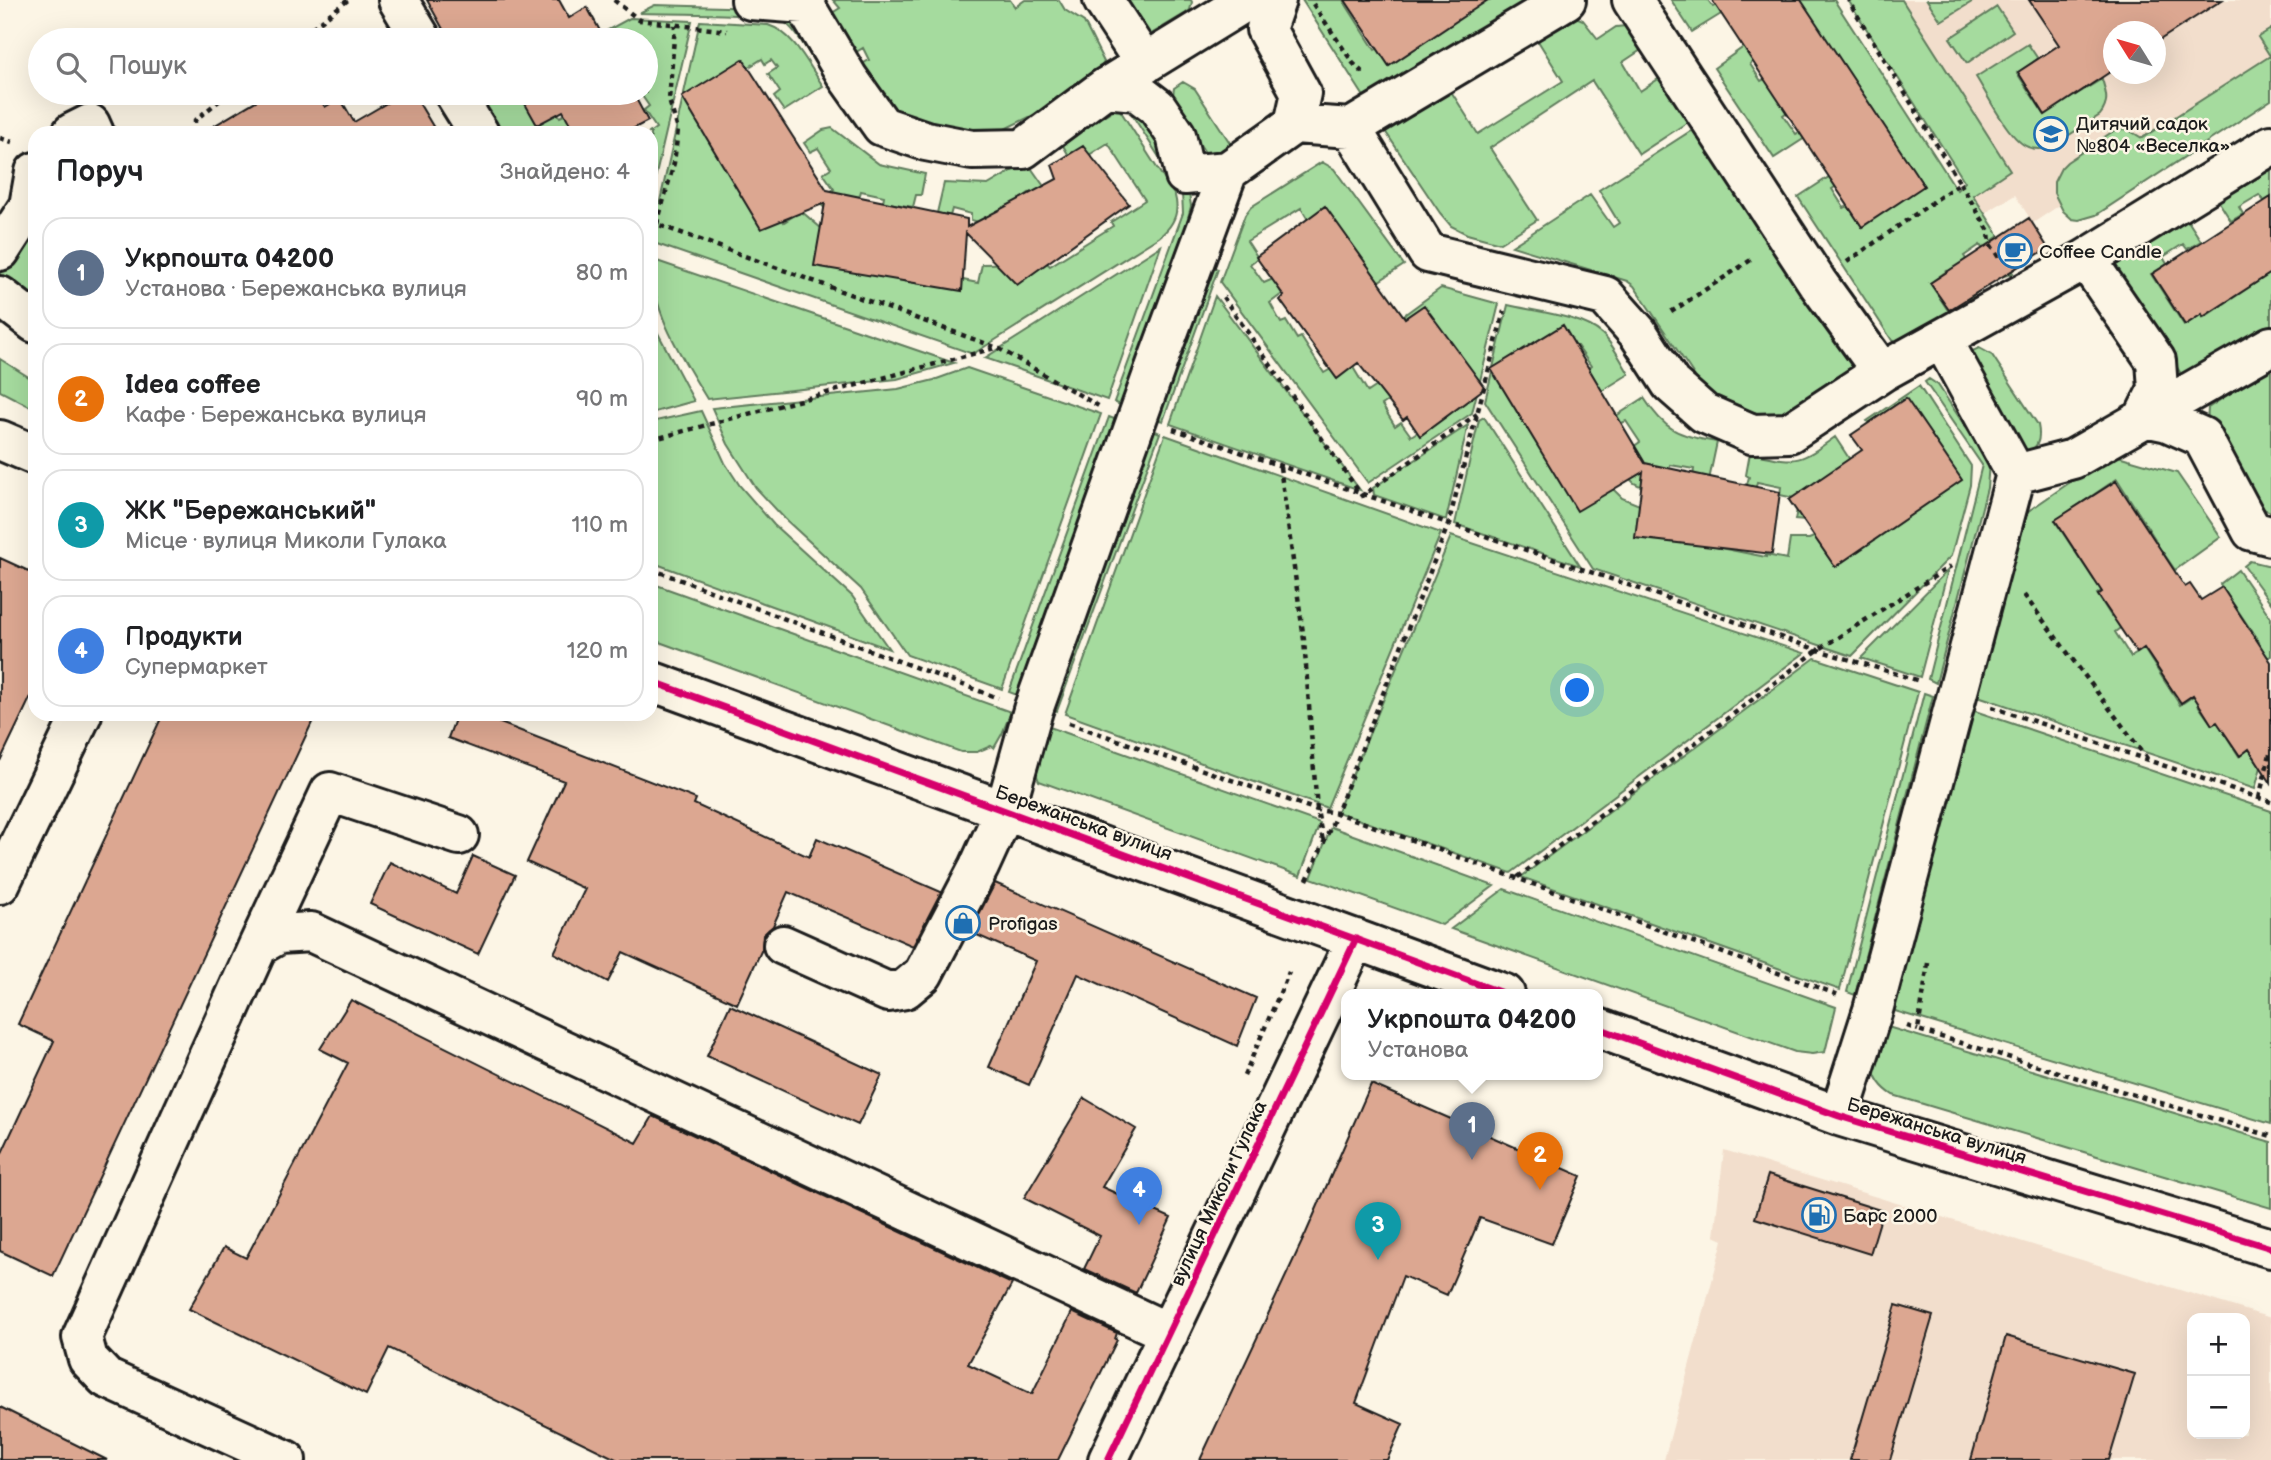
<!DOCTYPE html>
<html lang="uk">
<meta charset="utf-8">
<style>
body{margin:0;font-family:"Balsamiq Sans",sans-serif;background:#f2f2f2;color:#202124}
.controls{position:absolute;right:21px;bottom:21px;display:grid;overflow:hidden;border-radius:14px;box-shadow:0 7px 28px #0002}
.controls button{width:63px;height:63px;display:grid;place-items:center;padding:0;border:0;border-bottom:2px solid #e0e0e0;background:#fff;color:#202124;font:35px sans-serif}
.compass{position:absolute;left:2103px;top:21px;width:63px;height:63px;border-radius:50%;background:#fff;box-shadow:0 7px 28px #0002;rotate:307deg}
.you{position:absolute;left:1578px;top:691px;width:24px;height:24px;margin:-18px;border:5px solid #fff;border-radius:50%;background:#1a73e8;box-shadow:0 0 0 10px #1a73e833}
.badge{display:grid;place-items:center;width:46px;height:46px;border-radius:50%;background:#1f6fb2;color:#fff;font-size:23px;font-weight:700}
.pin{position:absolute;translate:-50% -58px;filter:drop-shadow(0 2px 4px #0008)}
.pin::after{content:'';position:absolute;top:37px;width:24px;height:21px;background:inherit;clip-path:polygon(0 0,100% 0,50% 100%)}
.popup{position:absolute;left:1341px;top:989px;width:262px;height:91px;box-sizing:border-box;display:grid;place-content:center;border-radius:14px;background:#fff;filter:drop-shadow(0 2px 5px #0005);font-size:23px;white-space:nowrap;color:#757577}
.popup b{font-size:26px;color:#202124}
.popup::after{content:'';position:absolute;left:50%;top:100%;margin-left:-14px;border:14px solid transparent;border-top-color:#fff}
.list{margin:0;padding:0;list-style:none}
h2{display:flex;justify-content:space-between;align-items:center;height:91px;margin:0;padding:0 28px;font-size:30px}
h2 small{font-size:23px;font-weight:400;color:#757577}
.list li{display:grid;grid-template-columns:46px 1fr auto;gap:21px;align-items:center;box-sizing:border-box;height:112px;margin:0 14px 14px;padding:0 14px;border:2px solid #e0e0e0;border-radius:21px}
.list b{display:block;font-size:26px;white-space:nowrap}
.list p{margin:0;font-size:23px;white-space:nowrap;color:#757577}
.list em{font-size:23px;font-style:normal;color:#757577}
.icon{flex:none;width:38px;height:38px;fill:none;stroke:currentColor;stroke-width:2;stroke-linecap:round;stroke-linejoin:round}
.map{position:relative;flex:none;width:2271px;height:1460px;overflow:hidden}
.search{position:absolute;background:#fff;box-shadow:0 7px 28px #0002;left:28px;top:28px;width:630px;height:77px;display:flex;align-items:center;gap:18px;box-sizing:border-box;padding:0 24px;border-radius:38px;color:#757577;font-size:26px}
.panel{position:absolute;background:#fff;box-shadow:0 7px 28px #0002;left:28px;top:126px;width:630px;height:595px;border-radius:21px}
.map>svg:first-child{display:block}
</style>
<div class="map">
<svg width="2271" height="1460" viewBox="0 0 2271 1460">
<rect width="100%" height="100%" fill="#fcf5e5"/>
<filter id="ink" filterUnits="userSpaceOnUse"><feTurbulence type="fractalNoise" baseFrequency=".0143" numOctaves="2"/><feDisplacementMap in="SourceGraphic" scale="14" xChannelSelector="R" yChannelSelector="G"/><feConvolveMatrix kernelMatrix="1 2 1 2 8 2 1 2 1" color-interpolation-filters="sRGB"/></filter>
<g filter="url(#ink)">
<path fill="#f2decc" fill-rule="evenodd" d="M 1854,0 L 2271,0 L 2271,63 L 2033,223 L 2015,195 L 1985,213 ZM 2114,32 L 2156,32 L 2156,74 L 2114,74 Z
M 1724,1150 L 2271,1318 L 2271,1460 L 1664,1460 L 1723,1240 L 1714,1236 ZM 2192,1318 L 2245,1318 L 2245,1434 L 2192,1434 Z"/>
<path fill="#a5db9e" stroke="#607c5d" stroke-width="2" d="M 833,0 L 1010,0 L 1015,7 L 1025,0 L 1059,0 L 1065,10 L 1084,22 L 1104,62 L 1094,80 L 1050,107 L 984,139 L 891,121 L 855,68 L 869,60 L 863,48 L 848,57 L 824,18 L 840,8 Z
M 1089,0 L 1191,0 L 1192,2 L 1190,10 L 1186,13 L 1141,40 Z
M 1302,0 L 1343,0 L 1375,50 L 1459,0 L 1548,0 L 1370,106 Z
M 1671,0 L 1708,0 L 1713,7 L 1721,2 L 1726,11 L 1692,32 Z
M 1796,0 L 1834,0 L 1957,190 L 1965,182 L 1848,0 L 1902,0 L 2010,170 L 1973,195 L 1999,236 L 1993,240 L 2013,273 L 2001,277 L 1980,245 L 1964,256 L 1984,287 L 1968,299 L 1947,271 L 1930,283 L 1949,312 L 1895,345 L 1798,197 L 1832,175 L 1838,185 L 1832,189 L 1844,208 L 1851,205 Z
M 1927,0 L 1975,0 L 1941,21 Z
M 655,5 L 759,8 L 788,19 L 831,81 L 828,84 C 816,67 800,33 784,22 C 768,12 664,14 639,13 Z
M 1997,7 L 2013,31 L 1967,63 L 1950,38 Z
M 1571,15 L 1583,20 L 1598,39 L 1616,27 L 1626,26 L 1647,46 L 1623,62 L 1640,91 L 1666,74 L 1694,118 L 1639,154 L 1592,81 L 1490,148 L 1537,220 L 1500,243 L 1467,234 L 1451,226 L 1440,213 L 1381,125 L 1447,85 L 1478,134 L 1563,81 L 1533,33 Z
M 630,18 L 692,21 L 651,196 L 651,133 L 649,133 L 656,128 L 644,110 L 649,106 L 640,93 L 646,93 L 646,40 L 601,40 L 609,35 L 606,31 Z
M 700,21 L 768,25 C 794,33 808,64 823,86 L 784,111 L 774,97 L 780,92 L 768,74 L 777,68 L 771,60 L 765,64 L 762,59 L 703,96 L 784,222 L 801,211 L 821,228 L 958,279 L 978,283 L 982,264 L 1047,263 L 1050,266 L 1113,226 L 1111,222 L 1145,200 L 1108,143 L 1078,162 L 1079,173 L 1061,142 L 1118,107 L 1175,196 C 1180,213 1172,227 1159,237 L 973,354 L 651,242 L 651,212 L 660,201 Z
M 2271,29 L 2271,100 L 2096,215 L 2079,220 L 2072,219 L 2063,211 L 2054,193 L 2054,182 L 2061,168 L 2067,162 L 2115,130 L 2127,129 L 2142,138 L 2270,56 L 2258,37 Z
M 1748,44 L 1758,58 L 1750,64 L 1761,81 L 1769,77 L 1790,110 L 1783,115 L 1796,134 L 1804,130 L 1808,136 L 1774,158 L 1714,68 Z
M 2028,44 L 2038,59 L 2017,73 L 2044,114 L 2102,79 C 2106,93 2110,102 2100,115 L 2049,148 C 2043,149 2034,150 2028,147 C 2009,140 1987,94 1976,77 Z
M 1183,82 L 1195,89 L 1234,149 L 1210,160 L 1172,102 L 1174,88 Z
M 472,93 L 513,93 L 518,99 L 527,93 L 545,93 L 560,117 L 570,112 L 580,125 L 573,129 L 575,133 L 498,133 Z
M 1129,110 L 1144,119 L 1188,187 L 1191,206 L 1181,245 L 1122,406 L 1114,402 L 1183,213 L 1182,193 Z
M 1700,125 L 1854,359 L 1853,367 L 1849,376 L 1783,418 L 1768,420 L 1723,410 L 1700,384 L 1634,286 L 1627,281 L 1512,246 L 1590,195 L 1613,227 L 1619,223 L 1599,190 Z
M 832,128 L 879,164 L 925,174 L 921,195 L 916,195 L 913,207 L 883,202 L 884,196 L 861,191 L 859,198 L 826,209 L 817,201 L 834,189 L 823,173 L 831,168 L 818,148 L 810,152 L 804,143 L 823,130 Z
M 2271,154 L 2271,197 L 2264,201 L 2259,195 L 2239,207 L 2243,214 L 2231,221 L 2212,191 Z
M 1027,162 L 1048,192 L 1035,201 L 1029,193 L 987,224 L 971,220 L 971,214 L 952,209 L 950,216 L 937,213 L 944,183 L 988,185 Z
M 1322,162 L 1334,169 L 1404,265 L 1354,297 L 1301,208 L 1247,241 L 1258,258 L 1250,264 L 1264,283 L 1273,279 L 1282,294 L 1270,303 L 1281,323 L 1286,321 L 1297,339 L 1301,337 L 1324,373 L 1348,359 L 1368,392 L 1377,386 L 1388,401 L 1382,405 L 1395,426 L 1401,422 L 1411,436 L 1463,403 L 1404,315 L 1441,288 L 1499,304 L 1472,413 L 1368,483 L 1220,282 L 1245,215 L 1251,207 Z
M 2181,210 L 2201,241 L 2187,249 L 2183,244 L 2163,257 L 2167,264 L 2151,274 L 2184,325 L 2202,314 L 2204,317 L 2271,273 L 2271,340 L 2192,392 L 2113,262 Z
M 27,239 L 35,240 L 35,298 L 32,299 L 0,278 L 0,260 Z
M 1161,246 L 1107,400 L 985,358 Z
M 651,259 L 954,363 L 897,379 L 707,399 C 681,356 651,311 651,259 Z
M 1208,265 L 1218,269 L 1163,421 L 1153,418 Z
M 1215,296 L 1360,490 L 1170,424 Z
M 1508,305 C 1533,311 1583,316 1602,334 C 1613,344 1621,361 1629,374 L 1597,394 L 1583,372 L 1591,366 L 1577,346 L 1570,351 L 1607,483 L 1622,498 L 1642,506 L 1655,535 L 1766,557 L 1766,555 L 1787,559 L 1790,539 L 1809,539 L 1829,531 L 1884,446 L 1867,421 L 1919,386 L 1971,466 L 1970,485 L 1951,556 L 1852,656 L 1593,569 L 1485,401 Z
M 651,320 L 694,401 L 651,413 Z
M 1979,348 L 1992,355 L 2038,425 C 2041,440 2038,451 2022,452 L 1968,353 Z
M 0,359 L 35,381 L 35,409 L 0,391 Z
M 2271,366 L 2271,512 L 2263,509 L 2253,499 L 2207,426 L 2208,408 Z
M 967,368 L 1101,414 L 1002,689 L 907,655 L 861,589 L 785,519 L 756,488 L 728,444 L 712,408 L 898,389 L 934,380 Z
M 1929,379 L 1938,385 L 1989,463 L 1987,488 L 1936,683 L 1928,679 L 1982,465 L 1925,382 Z
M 1644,398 C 1665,431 1679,436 1717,442 L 1709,480 L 1693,476 L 1694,469 L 1670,465 L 1668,472 L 1646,489 L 1634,483 L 1624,473 L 1633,447 L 1640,442 L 1626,421 L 1618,425 L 1613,418 Z
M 701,411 L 725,463 L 740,486 L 774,525 L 852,596 L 889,649 L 651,562 L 651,422 Z
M 1109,417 L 1117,420 L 1017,695 L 1009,692 Z
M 1484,417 L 1580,566 L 1455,524 L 1479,420 Z
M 1468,425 L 1446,520 L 1374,495 L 1373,488 Z
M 1149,428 L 1160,433 L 1057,711 L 1046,707 Z
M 1165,435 L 1441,533 L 1327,808 L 1065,714 Z
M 1835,437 L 1854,466 L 1806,521 L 1795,520 L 1799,499 L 1780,495 L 1781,487 L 1757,482 L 1755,490 L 1746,488 L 1749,477 L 1746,475 L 1750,453 C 1797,462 1795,466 1835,437 Z
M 2111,454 L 2177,473 L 2221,537 L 2175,570 L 2162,551 L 2150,543 L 2155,539 L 2117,479 L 2055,521 L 2094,580 L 2105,588 L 2097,594 L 2111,616 L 2119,611 L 2127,623 L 2115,632 L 2131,657 L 2144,649 L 2180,705 L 2199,692 L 2204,700 L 2198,705 L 2212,725 L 2226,717 L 2234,728 L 2225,734 L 2239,756 L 2249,749 L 2261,767 L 2255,789 L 1975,695 L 2024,514 Z
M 1451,536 L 1804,653 L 1511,873 L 1337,812 Z
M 2250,561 L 2271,566 L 2271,603 L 2244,566 Z
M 1948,570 L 1920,677 L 1861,658 Z
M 2238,570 L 2271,618 L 2271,656 L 2260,662 L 2251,648 L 2259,642 L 2220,584 Z
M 651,583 L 1011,712 L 1002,734 L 994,748 L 991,746 L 977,752 L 961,752 L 651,639 Z
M 1815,658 L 1918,692 L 1840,990 L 1521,877 Z
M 1924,693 L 1933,696 L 1855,995 L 1847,992 Z
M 1963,707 L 2271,811 L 2271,1124 L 1885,1008 Z
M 1041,724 L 1320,823 L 1300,876 L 1039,781 L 1035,771 Z
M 1331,827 L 1494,886 L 1442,925 L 1311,878 Z
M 1504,889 L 1836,1007 L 1825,1052 L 1812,1054 L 1795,1052 L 1451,929 Z
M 1881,1025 L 2271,1142 L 2271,1208 L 1893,1095 C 1882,1088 1875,1080 1873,1067 Z"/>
<path fill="#dca791" stroke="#1c1c1c" stroke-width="2" d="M 427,0 L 559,0 L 569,18 L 587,7 L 605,40 L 449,40 Z
M 1345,0 L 1488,0 L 1389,66 Z
M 1712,0 L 1801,0 L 1924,186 L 1862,227 Z
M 2029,0 L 2222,0 L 2155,43 L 2155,32 L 2113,32 L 2113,70 L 2045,115 L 2018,72 L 2059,45 Z
M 743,59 L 827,190 L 967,219 L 967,227 L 1057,179 L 1052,165 L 1083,146 L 1129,204 L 1017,285 L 966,233 L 962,291 L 814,266 L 825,203 L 761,229 L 682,97 Z
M 269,93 L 316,93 L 325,107 L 340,98 L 354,122 L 404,93 L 413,93 L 437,133 L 202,133 Z
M 519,93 L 633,93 L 648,121 L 625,133 L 575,133 L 563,111 L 537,125 Z
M 2271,197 L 2271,273 L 2203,317 L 2202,314 L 2185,325 L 2152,274 Z
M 1325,206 L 1405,318 L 1424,305 L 1485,388 L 1420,436 L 1407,417 L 1403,420 L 1358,363 L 1337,379 L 1280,300 L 1284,296 L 1256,257 Z
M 2029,218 L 2048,248 L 1949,310 L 1930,283 Z
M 1563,325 L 1645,463 L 1780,492 L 1772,554 L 1635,538 L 1643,472 L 1577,511 L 1491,369 Z
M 1906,398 L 1962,480 L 1835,567 L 1789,500 L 1862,450 L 1851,435 Z
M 2116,481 L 2185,587 L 2190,584 L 2201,600 L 2222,587 L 2271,662 L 2271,783 L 2249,749 L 2240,756 L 2217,722 L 2212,725 L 2193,695 L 2181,703 L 2144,648 L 2137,653 L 2098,595 L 2102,592 L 2055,520 Z
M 0,558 L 35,574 L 35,688 L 0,761 Z
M 163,714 L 316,714 L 53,1276 L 0,1251 L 0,1157 L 54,1041 L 18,1024 Z
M 457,714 L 477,714 L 696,799 L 694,804 L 809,857 L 817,838 L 941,892 L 913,946 L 788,892 L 773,926 L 763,935 L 762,949 L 737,1004 L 623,952 L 608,982 L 554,953 L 585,889 L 527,862 L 564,781 L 448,738 Z
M 473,856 L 515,875 L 478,954 L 370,904 L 390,862 L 456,894 Z
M 995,883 L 1256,998 L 1237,1046 L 1078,974 L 1029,1085 L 989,1067 L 1036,961 L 970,932 Z
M 351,1000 L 637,1143 L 653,1116 L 1012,1284 L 968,1364 L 1032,1394 L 1072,1312 L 1117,1333 L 1115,1339 L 1117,1340 L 1058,1460 L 618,1460 L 389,1348 L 366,1395 L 189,1309 L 224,1247 L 246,1258 L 348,1063 L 320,1049 Z
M 730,1005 L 882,1075 L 858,1125 L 707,1056 Z
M 1371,1084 L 1581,1176 L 1552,1244 L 1480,1218 L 1447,1295 L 1403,1276 L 1356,1403 L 1403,1424 L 1387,1460 L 1200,1460 L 1306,1233 Z
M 1084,1098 L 1136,1129 L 1102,1187 L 1171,1218 L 1136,1293 L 1084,1269 L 1100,1236 L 1024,1198 Z
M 1768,1175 L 1883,1211 L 1870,1254 L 1755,1218 Z
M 1896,1305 L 1933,1316 L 1890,1460 L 1850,1460 Z
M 2006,1336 L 2135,1374 L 2109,1460 L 1971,1460 Z
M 0,1407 L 107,1460 L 0,1460 Z"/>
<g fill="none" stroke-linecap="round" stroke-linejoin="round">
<g stroke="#1c1c1c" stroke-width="44">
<path id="minor" d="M 398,0 L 422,40
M 751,0 L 804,4 L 848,78 L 882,126 L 926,141 L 972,150 L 1023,149 L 1105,88 L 1136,91 L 1157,107 L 1176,135 L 1185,175 L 1228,171
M 1103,0 L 1145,64
M 1276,0 L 1266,29 L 1301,93 L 1294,124
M 1632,0 L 1817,282 L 1882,372 L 2086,259 L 2271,145
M 1105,88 L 1248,0
M 454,93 L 479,133
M 1351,128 L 1428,253 L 1605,296 L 1638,333 L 1671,384 L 1704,413 L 1752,434 L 1789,433 L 1882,372
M 72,133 L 90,124 L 94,133
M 0,251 L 29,206 L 35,172
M 2086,259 L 2156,361 L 2158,389 L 2144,417 L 2168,422 L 2202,437 L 2252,531 L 2271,536
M 0,296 L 35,323
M 0,440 L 35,455
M 2016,474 L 2073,459 L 2271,346
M 651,681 L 1505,994
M 0,884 L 82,714
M 783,945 L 888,992 L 905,989 L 923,974 L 979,867 L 1005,810 L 1033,710 L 1158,360 L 1228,171 L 1294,124 L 1351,128 L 1566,0
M 258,946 L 330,792 L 459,835
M 1598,1028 L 1839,1116 L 2271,1248
M 1839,1116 L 1873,1010 L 2016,474 L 1942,339
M 286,1460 L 106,1378 L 88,1359 L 82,1337 L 258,946 L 279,934 L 311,932 L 1169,1333
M 1108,1460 L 1356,939"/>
</g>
<path stroke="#1c1c1c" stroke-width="4.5" stroke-dasharray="5 5" stroke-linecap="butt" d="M 614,0 L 639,20 L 727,31
M 1313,4 L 1353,63 L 1366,76
M 296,40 L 348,0
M 195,133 L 195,120 L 229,93
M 0,138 L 12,142
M 1960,183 L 1989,231 L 1990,244 L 2001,261
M 651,222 L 998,348 L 1102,408
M 657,224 L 674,163 L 678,130 L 669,100 L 675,25
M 1847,262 L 1960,183 L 1848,0
M 1223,297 L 1362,496 L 1477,414
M 1671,312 L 1754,258
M 1173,429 L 1818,650 L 1920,681
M 651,440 L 995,348
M 1280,467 L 1304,640 L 1317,810 L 1323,841
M 651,569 L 998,698
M 2024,595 L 2149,761
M 1992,707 L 2271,802
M 1069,723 L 1317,810 L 1337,813 L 1839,995
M 2259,798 L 2271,750
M 1518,877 L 1818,650 L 1951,566
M 1307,880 L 1337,813 L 1448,525 L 1504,311
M 1928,963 L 1918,1030 L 2271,1136
M 1907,1026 L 1918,1030
M 1244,1076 L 1289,972"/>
<use href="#minor" stroke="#fcf5e5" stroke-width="38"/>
<g stroke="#fcf5e5" stroke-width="11">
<path id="cycleway" d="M 651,681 L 1505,994
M 1598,1028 L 1839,1116 L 2271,1248
M 1108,1460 L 1356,939"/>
</g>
<use href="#cycleway" stroke="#d6006c" stroke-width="7"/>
</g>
</g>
<defs>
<g id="school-ring" transform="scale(1.75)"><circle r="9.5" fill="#fcf5e5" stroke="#1f6fb2" stroke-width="1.5"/><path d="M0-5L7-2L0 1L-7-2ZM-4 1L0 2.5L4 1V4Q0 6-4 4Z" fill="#1f6fb2"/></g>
<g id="cafe-ring" transform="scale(1.75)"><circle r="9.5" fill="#fcf5e5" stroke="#1f6fb2" stroke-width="1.5"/><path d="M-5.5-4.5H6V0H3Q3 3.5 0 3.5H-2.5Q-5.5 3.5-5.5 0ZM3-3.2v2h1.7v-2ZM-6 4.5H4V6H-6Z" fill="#1f6fb2"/></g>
<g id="shop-ring" transform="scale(1.75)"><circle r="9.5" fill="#fcf5e5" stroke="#1f6fb2" stroke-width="1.5"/><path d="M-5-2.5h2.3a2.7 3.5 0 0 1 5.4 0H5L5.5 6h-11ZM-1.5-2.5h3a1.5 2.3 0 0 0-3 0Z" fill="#1f6fb2"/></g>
<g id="fuel-ring" transform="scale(1.75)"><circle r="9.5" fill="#fcf5e5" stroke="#1f6fb2" stroke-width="1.5"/><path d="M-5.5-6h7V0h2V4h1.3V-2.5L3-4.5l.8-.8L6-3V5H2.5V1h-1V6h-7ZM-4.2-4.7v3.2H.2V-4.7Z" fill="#1f6fb2"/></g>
</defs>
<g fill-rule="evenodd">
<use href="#school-ring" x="2051" y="134"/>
<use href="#cafe-ring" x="2015" y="251"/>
<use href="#shop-ring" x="963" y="923"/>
<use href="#fuel-ring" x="1819" y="1215"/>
</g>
<g text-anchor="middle" stroke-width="5" stroke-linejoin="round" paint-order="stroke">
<g font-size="19" fill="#1c1c1c" stroke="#fcf5e5" text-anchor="start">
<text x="2076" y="130">Дитячий садок<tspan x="2076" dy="22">№804 «Веселка»</tspan></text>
<text x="2039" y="258">Coffee Candle</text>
<text x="988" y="930">Profigas</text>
<text x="1843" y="1222">Барс 2000</text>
</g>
<g font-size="19" fill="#1c1c1c" stroke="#fcf5e5">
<text transform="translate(1084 822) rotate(20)" y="7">Бережанська вулиця</text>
<text transform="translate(1937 1130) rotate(17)" y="7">Бережанська вулиця</text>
<text transform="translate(1218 1193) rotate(-65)" y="7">вулиця Миколи Гулака</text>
</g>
</g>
</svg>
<div class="controls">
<button>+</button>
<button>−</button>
</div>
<svg class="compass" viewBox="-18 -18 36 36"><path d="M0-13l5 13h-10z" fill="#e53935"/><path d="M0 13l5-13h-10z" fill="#757577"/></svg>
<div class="you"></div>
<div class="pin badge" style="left:1472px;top:1160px;background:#5c6f8a">1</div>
<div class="popup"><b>Укрпошта 04200</b>Установа</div>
<div class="pin badge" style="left:1540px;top:1190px;background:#e8710a">2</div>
<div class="pin badge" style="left:1378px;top:1260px;background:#0f9aa8">3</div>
<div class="pin badge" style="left:1139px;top:1225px;background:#3f7fe0">4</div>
<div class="search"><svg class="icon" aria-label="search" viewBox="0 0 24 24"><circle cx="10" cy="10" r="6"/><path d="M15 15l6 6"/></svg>Пошук</div>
<section class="panel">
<h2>Поруч<small>Знайдено: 4</small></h2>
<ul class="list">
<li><span class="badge" style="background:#5c6f8a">1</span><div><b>Укрпошта 04200</b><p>Установа · Бережанська вулиця</p></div><em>80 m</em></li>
<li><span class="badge" style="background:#e8710a">2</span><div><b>Idea coffee</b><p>Кафе · Бережанська вулиця</p></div><em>90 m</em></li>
<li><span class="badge" style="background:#0f9aa8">3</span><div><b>ЖК &quot;Бережанський&quot;</b><p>Місце · вулиця Миколи Гулака</p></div><em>110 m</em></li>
<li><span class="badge" style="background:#3f7fe0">4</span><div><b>Продукти</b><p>Супермаркет</p></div><em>120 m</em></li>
</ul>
</section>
</div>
